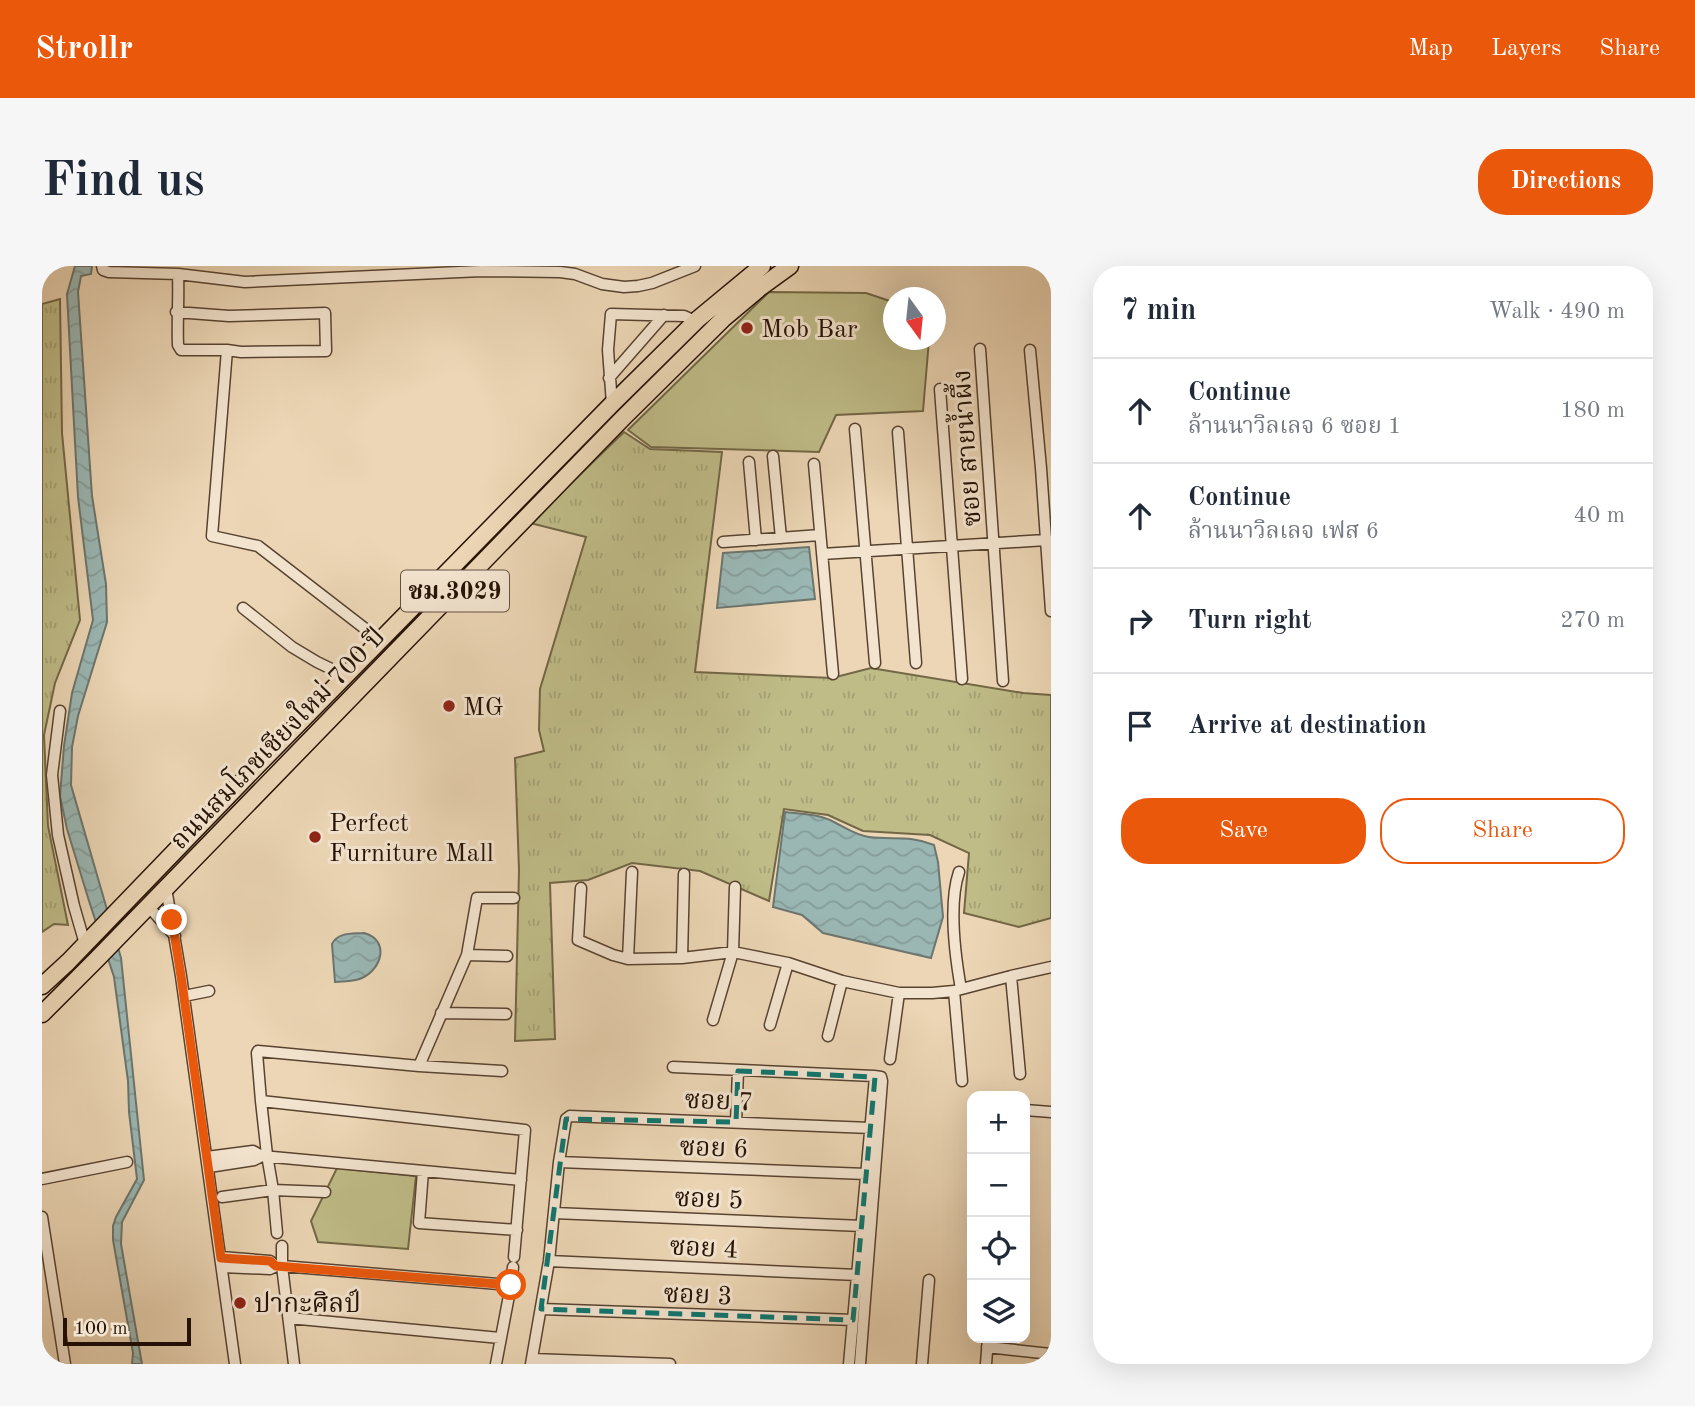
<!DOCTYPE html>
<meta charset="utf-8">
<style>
body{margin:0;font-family:"Old Standard TT","Noto Serif Thai",serif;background:#f6f6f7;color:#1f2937}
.controls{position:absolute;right:21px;bottom:21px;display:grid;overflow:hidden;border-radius:14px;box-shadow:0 7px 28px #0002}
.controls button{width:63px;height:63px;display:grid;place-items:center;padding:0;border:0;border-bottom:2px solid #e0e1e3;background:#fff;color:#1f2937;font:35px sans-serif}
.compass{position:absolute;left:841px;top:21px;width:63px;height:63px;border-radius:50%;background:#fff;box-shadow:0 7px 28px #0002;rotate:165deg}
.scale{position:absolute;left:21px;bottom:18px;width:128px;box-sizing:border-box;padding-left:7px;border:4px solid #261205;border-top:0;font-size:19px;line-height:24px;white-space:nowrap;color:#261205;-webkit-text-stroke:5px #f3e4cf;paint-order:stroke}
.stop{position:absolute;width:21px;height:21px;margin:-16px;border:5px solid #ea580c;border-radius:50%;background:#fff}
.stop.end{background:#ea580c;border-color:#fff;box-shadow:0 2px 7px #0008}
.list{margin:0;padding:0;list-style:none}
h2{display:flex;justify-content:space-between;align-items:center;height:91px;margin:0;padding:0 28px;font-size:30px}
h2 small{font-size:23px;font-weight:400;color:#747a83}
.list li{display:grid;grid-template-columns:46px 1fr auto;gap:21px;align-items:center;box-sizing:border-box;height:105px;padding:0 28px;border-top:2px solid #e0e1e3}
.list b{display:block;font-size:26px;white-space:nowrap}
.list p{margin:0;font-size:23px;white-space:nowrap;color:#747a83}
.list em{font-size:23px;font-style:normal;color:#747a83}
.actions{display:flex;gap:14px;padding:21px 28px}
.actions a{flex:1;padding:16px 0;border:2px solid #ea580c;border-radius:28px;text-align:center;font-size:24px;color:#ea580c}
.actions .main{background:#ea580c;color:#fff}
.icon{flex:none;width:38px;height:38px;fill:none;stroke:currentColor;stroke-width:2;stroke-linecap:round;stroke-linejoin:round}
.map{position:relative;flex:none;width:1009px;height:1098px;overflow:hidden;border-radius:28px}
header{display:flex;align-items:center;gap:42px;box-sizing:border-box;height:98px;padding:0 35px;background:#ea580c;color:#fff}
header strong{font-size:33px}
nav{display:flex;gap:38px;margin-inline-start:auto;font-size:24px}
.intro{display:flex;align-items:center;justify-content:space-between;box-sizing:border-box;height:168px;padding:0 42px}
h1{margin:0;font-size:49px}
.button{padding:18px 32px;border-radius:28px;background:#ea580c;color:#fff;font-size:24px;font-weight:700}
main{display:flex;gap:42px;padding:0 42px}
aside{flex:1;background:#fff;border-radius:28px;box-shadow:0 7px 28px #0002}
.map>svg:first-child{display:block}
</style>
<header>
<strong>Strollr</strong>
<nav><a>Map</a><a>Layers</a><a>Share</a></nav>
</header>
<div class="intro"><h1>Find us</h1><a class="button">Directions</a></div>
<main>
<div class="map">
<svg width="1009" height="1098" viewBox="0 0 1009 1098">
<defs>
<pattern id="grass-tufts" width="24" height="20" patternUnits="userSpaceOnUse" patternTransform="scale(1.75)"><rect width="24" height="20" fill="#bfbc88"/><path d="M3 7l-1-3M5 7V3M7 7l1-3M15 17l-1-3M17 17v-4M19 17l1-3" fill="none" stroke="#a4a174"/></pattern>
<pattern id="water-waves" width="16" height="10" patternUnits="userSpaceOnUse" patternTransform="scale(1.75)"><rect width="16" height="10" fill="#9ab7b4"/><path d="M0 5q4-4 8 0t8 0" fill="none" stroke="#859c99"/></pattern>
</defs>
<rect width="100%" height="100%" fill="#ecd6b5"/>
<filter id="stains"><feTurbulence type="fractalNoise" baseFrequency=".00286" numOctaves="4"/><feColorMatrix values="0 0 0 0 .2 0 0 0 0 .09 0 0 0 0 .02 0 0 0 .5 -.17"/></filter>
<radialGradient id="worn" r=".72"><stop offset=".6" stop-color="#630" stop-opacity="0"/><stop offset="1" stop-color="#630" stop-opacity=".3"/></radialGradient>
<path fill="url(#grass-tufts)" stroke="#726746" stroke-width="2" d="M 18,33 L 20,167 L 38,354 L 13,417 L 2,469 L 6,560 L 26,659 L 12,658 L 0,666 L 0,38 Z
M 582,166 L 608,183 L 680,186 L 653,406 L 790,412 L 829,402 L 981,427 L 1009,429 L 1009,652 L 977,661 L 922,647 L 927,587 L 888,569 L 821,565 L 786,549 L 742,543 L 727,635 L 658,605 L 590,597 L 546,614 L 508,617 L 513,773 L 473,775 L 477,604 L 473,492 L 502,485 L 497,464 L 498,423 L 544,271 L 488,257 Z"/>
<path fill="#bfbc88" stroke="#726746" stroke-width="2" d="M 727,26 L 824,27 L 851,36 L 852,74 L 887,74 L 881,145 L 794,149 L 777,186 L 609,181 L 586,164 Z
M 295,902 L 374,910 L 366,983 L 276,976 L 269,955 Z"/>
<path fill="url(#water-waves)" stroke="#6c756e" stroke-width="2" d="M 33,0 L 50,0 L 49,8 L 39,10 L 36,26 L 50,230 L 64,318 L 65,356 L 36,450 L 30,481 L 29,519 L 79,692 L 102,914 L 80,956 L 79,978 L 100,1098 L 90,1098 L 91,1087 L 71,974 L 71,960 L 74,951 L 95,913 L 87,846 L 86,815 L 72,711 L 47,635 L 25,563 L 18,530 L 22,480 L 30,427 L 51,354 L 36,231 L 32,158 L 25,28 Z
M 767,281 L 773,333 L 675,342 L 681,287 Z
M 743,546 C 760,548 777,548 792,556 C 804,562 813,569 827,571 C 850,574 869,569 892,579 L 896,596 L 901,651 L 889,692 L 781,667 L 760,649 L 731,641 Z
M 322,667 C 348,674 340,703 320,712 C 312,716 302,715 293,716 L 290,678 C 296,666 310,668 322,667 Z"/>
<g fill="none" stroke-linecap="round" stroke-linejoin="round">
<g stroke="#584331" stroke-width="13">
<path id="minor" d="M 60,0 L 61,4 L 67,6 L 136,8 L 203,16 L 439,5 L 518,6 L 533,8 L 560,18 L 582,21 L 596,20 L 610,17 L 653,0
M 134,46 L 187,50 L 283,47 L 284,85 L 199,86 L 185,84 L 139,84 L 136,79 C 135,55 137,32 136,8
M 938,83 L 961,415
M 185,84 L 170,270 L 216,280 L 339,375
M 988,84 L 999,202 L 1009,345
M 567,112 L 622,49
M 898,123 L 920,413
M 570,138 L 566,84 L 569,48 L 642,50 L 653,55
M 813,163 L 833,397
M 856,166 L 874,397
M 731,190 L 739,272
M 707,196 L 714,274
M 772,198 L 791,408
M 681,276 L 778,269
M 780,288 L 1004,274 L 1009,275
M 201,342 L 250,381 L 275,396 L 304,410
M 18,445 L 10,509 L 16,569 L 32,640 L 43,678
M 917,606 C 906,639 913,689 919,723
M 124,622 L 139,710 L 193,1098
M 539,622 L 536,674 L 571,689 L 586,693 L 640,692 L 691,686 L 746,697 L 800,715 L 857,727 L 890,727 L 912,725 L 969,710 L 1009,701
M 106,640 L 133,670
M 425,689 L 465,690
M 640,692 L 642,608
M 586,693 L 590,606
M 969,710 L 978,808
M 912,725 L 920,815
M 142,730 L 167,725
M 399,747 L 464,748
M 671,754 L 691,686 L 693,621
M 728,759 L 746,697
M 786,770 L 800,715
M 848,793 L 857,727
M 377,800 L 425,689 L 435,632 L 472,632
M 631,801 L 832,810 L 833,811 L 807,1098
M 219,835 L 483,864 L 472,991
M 983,844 L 1009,846
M 694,856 L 696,805
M 165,891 L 211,885 L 220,890 L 479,914
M 517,896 L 824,908
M 167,901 L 212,894 L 220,890
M 381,905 L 377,957 L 475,964
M 0,913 L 85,896
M 180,931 L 231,924 L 283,926
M 512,947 L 820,960
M 0,951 L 23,1098
M 235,967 L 231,924 L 225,889 L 219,835 L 215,787 L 216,785 L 377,800 L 460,805
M 240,980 L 240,1000 L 252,1098
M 179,991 L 228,995 L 234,1000
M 507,995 L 815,1009
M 180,1001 L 228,1003 L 234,1000 L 240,1000 L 469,1019
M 499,1043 L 811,1054
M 247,1052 L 458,1072
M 945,1081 L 1009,1088
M 490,1093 L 628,1098
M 454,1098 L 469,1019 L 471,1001
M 489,1098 L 507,995 L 517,896 L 524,853 L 528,850 L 829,862
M 818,1098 L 840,815 L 839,811 L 832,810
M 880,1098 L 887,1014
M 944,1098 L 946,1072"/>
</g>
<g stroke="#261205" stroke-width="19">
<path id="primary" d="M 0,720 L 26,696 L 216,499 L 570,138 L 656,53 L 720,0
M 0,748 L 55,693 L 581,152 L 681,53 L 719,21 L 748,0"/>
</g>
<use href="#minor" stroke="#f3e4cf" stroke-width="10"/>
<use href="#primary" stroke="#ecd6b5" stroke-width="16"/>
</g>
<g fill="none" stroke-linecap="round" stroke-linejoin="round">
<path stroke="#ea580c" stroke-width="9" d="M 130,654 L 139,710 L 179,992 L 228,995 L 234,1000 L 469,1019"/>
</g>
<path fill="none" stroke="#0f766e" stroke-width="5" stroke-dasharray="14 9" stroke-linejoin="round" d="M 696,805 L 833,811 L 811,1054 L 499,1043 L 524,853 L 694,856 Z"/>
<g fill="#8f2418" stroke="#f3e4cf" stroke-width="2.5">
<circle cx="705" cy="62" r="7"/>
<circle cx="407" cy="440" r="7"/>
<circle cx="273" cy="571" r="7"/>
<circle cx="198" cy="1037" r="7"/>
</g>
<g text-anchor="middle" stroke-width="6" stroke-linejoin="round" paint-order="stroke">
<rect fill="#f3e4cf" stroke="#645142" stroke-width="2" x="359" y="304.5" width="108" height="41" rx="5"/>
<g font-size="24" font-weight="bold" fill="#261205">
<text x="413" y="333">ชม.3029</text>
</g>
<g font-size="26" fill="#261205" stroke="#f3e4cf" text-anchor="start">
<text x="719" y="71">Mob Bar</text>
<text x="421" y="449">MG</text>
<text x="287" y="565">Perfect<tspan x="287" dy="30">Furniture Mall</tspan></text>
<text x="212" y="1046">ปากะศิลป์</text>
</g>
<g font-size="26" fill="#261205" stroke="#f3e4cf">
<text transform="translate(924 182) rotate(-94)" y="9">ซอย สายน้ำผึ้ง</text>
<text transform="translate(235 472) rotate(-46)" y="9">ถนนสมโภชเชียงใหม่ 700 ปี</text>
<text transform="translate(677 834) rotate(2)" y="9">ซอย 7</text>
<text transform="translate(672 881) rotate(2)" y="9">ซอย 6</text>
<text transform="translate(667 932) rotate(2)" y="9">ซอย 5</text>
<text transform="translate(662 981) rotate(3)" y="9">ซอย 4</text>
<text transform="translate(656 1028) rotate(2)" y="9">ซอย 3</text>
</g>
</g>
<rect width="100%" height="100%" filter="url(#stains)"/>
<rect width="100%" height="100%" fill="url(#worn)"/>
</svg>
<div class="controls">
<button>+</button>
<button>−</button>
<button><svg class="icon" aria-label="locate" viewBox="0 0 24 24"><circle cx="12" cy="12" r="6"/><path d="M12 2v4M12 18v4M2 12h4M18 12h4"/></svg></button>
<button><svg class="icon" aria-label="layers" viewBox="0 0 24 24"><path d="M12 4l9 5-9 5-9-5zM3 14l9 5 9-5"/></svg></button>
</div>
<svg class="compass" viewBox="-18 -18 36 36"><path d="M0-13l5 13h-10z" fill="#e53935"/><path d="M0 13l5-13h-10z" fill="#747a83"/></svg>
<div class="scale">100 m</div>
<div class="stop" style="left:469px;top:1019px"></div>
<div class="stop end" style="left:130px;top:654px"></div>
</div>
<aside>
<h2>7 min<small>Walk · 490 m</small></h2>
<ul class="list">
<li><svg class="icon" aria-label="ahead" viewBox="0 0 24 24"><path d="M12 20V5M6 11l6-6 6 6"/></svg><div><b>Continue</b><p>ล้านนาวิลเลจ 6 ซอย 1</p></div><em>180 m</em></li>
<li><svg class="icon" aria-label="ahead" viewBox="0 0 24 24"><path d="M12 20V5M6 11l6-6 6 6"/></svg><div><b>Continue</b><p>ล้านนาวิลเลจ เฟส 6</p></div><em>40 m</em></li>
<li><svg class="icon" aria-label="right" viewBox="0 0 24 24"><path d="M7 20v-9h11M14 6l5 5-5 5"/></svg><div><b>Turn right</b></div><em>270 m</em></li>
<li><svg class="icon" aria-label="arrive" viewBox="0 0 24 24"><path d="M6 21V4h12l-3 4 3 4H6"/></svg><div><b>Arrive at destination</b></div></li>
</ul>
<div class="actions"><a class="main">Save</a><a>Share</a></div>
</aside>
</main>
